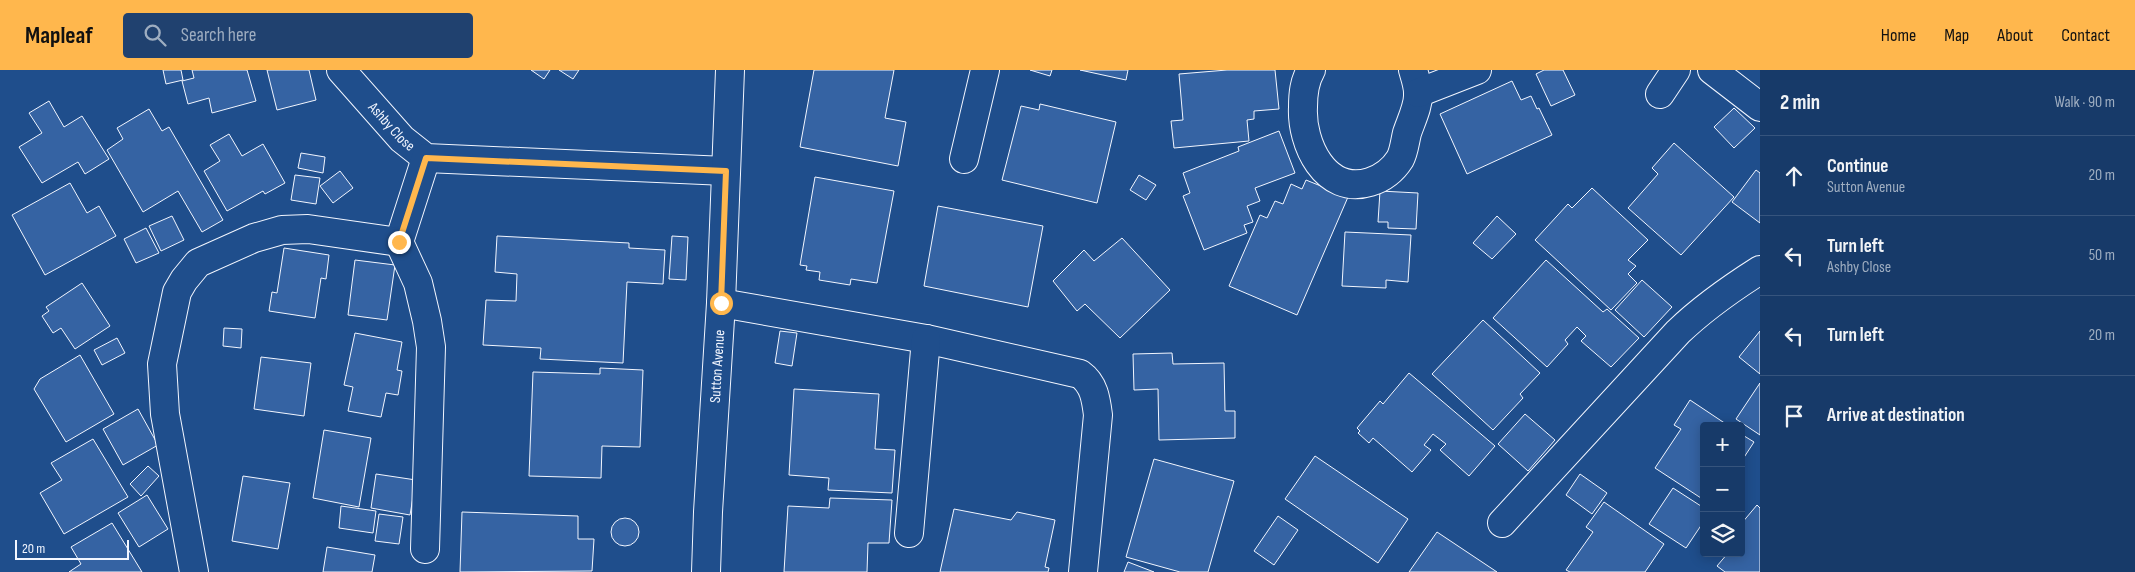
<!DOCTYPE html>
<meta charset="utf-8">
<style>
body{margin:0;font-family:"Sofia Sans Condensed",sans-serif;background:#20416f;color:#f1f3f6}
.controls{position:absolute;right:15px;bottom:15px;display:grid;overflow:hidden;border-radius:5px;box-shadow:0 2px 12px #0003}
.controls button{width:45px;height:45px;display:grid;place-items:center;padding:0;border:0;border-bottom:1px solid #36547d;background:#173a69;color:#f1f3f6;font:25px sans-serif}
.scale{position:absolute;left:15px;bottom:12px;width:114px;box-sizing:border-box;padding-left:5px;border:2px solid #f2f6ff;border-top:0;font-size:14px;line-height:18px;white-space:nowrap;color:#f2f6ff;-webkit-text-stroke:4px #1f4e8c;paint-order:stroke}
.stop{position:absolute;width:15px;height:15px;margin:-11px;border:4px solid #ffb74d;border-radius:50%;background:#fff}
.stop.end{background:#ffb74d;border-color:#fff;box-shadow:0 1px 5px #0008}
.list{margin:0;padding:0;list-style:none}
h2{display:flex;justify-content:space-between;align-items:center;height:65px;margin:0;padding:0 20px;font-size:21px}
h2 small{font-size:16px;font-weight:400;color:#9eadc0}
.list li{display:grid;grid-template-columns:32px 1fr auto;gap:15px;align-items:center;box-sizing:border-box;height:80px;padding:0 20px;border-top:1px solid #36547d}
.list b{display:block;font-size:19px;white-space:nowrap}
.list p{margin:0;font-size:16px;white-space:nowrap;color:#9eadc0}
.list em{font-size:16px;font-style:normal;color:#9eadc0}
.icon{flex:none;width:28px;height:28px;fill:none;stroke:currentColor;stroke-width:2;stroke-linecap:round;stroke-linejoin:round}
.map{position:relative;flex:none;width:1760px;height:502px;overflow:hidden}
header{display:flex;align-items:center;gap:30px;box-sizing:border-box;height:70px;padding:0 25px;background:#ffb74d;color:#111}
header strong{font-size:24px}
nav{display:flex;gap:28px;margin-inline-start:auto;font-size:18px}
.search{width:350px;height:45px;background:#20416f;display:flex;align-items:center;gap:12px;box-sizing:border-box;padding:0 18px;border-radius:5px;color:#9eadc0;font-size:19px}
main{display:flex}
aside{flex:1;background:#173a69}
.map>svg:first-child{display:block}
</style>
<header>
<strong>Mapleaf</strong>
<div class="search"><svg class="icon" aria-label="search" viewBox="0 0 24 24"><circle cx="10" cy="10" r="6"/><path d="M15 15l6 6"/></svg>Search here</div>
<nav><a>Home</a><a>Map</a><a>About</a><a>Contact</a></nav>
</header>
<main>
<div class="map">
<svg width="1760" height="502" viewBox="0 0 1760 502">
<rect width="100%" height="100%" fill="#1f4e8c"/>
<path fill="#3563a3" stroke="#f2f6ff" d="M 163,0 L 181,0 L 183,10 L 166,14 Z
M 192,0 L 247,0 L 256,31 L 212,43 L 209,28 L 188,34 L 182,11 L 194,8 Z
M 267,0 L 309,0 L 316,30 L 277,40 Z
M 531,0 L 550,0 L 544,9 Z
M 559,0 L 579,0 L 573,9 Z
M 814,0 L 894,0 L 885,48 L 906,52 L 898,96 L 800,77 Z
M 1030,0 L 1052,0 L 1050,6 Z
M 1080,0 L 1128,0 L 1126,10 Z
M 1227,0 L 1275,0 L 1279,39 L 1254,41 L 1254,49 L 1247,50 L 1249,71 L 1174,78 L 1171,51 L 1183,50 L 1179,4 Z
M 1544,0 L 1563,0 L 1575,25 L 1551,36 L 1536,4 Z
M 1512,11 L 1521,30 L 1531,26 L 1537,39 L 1539,38 L 1552,65 L 1467,104 L 1440,44 Z
M 49,31 L 64,57 L 82,46 L 109,89 L 85,104 L 78,92 L 42,113 L 19,77 L 42,63 L 29,43 Z
M 1040,34 L 1116,52 L 1097,133 L 1002,110 L 1021,36 L 1039,40 Z
M 1734,38 L 1755,58 L 1734,78 L 1714,57 Z
M 149,39 L 162,61 L 169,57 L 223,150 L 202,162 L 178,121 L 143,142 L 107,80 L 123,69 L 117,58 Z
M 1279,61 L 1295,103 L 1255,118 L 1260,131 L 1247,136 L 1253,152 L 1244,155 L 1247,163 L 1204,180 L 1183,126 L 1190,123 L 1183,103 L 1239,81 L 1238,77 Z
M 229,64 L 242,86 L 263,74 L 285,113 L 265,124 L 263,121 L 227,141 L 204,101 L 220,91 L 210,75 Z
M 1674,73 L 1734,127 L 1681,185 L 1628,138 L 1658,104 L 1652,98 Z
M 301,83 L 325,87 L 323,103 L 298,98 Z
M 1756,100 L 1760,103 L 1760,153 L 1732,132 Z
M 340,101 L 353,118 L 333,133 L 320,116 Z
M 295,105 L 320,108 L 316,134 L 291,130 Z
M 1139,105 L 1156,115 L 1146,130 L 1130,120 Z
M 815,107 L 894,121 L 877,213 L 851,209 L 850,215 L 819,210 L 820,202 L 806,200 L 807,196 L 800,195 Z
M 1306,110 L 1348,127 L 1297,245 L 1229,216 L 1260,145 L 1267,148 L 1275,131 L 1283,134 L 1291,114 L 1302,119 Z
M 70,113 L 87,143 L 99,136 L 116,166 L 45,205 L 12,145 Z
M 1592,118 L 1648,170 L 1628,190 L 1636,196 L 1628,204 L 1637,213 L 1611,240 L 1535,170 L 1568,134 L 1572,138 Z
M 1380,121 L 1418,123 L 1416,159 L 1388,158 L 1388,152 L 1378,152 Z
M 938,136 L 1043,156 L 1028,237 L 924,216 Z
M 172,146 L 184,170 L 161,181 L 149,156 Z
M 1497,146 L 1516,164 L 1492,189 L 1473,173 Z
M 146,158 L 159,183 L 136,193 L 124,169 Z
M 1345,162 L 1411,165 L 1408,212 L 1386,210 L 1386,218 L 1342,216 Z
M 497,166 L 629,173 L 629,178 L 665,180 L 663,214 L 627,212 L 623,293 L 540,289 L 541,278 L 483,275 L 486,230 L 516,231 L 517,204 L 495,202 Z
M 672,166 L 688,167 L 686,210 L 669,209 Z
M 1122,168 L 1170,220 L 1120,268 L 1085,234 L 1077,241 L 1053,211 L 1084,180 L 1094,191 Z
M 284,178 L 329,185 L 326,209 L 321,208 L 315,248 L 269,241 L 272,222 L 277,223 Z
M 355,190 L 395,195 L 387,250 L 348,245 Z
M 1546,190 L 1603,242 L 1607,239 L 1639,268 L 1611,297 L 1581,271 L 1586,266 L 1577,257 L 1565,270 L 1568,274 L 1547,297 L 1493,248 Z
M 1642,210 L 1672,237 L 1644,267 L 1615,240 Z
M 82,213 L 110,256 L 75,279 L 61,258 L 53,263 L 42,246 L 49,241 L 46,237 Z
M 1483,250 L 1540,303 L 1520,324 L 1523,328 L 1493,360 L 1432,304 Z
M 224,258 L 242,259 L 241,278 L 223,276 Z
M 780,261 L 797,263 L 792,296 L 775,293 Z
M 1760,261 L 1760,304 L 1739,287 Z
M 355,263 L 402,272 L 397,300 L 402,301 L 398,325 L 386,323 L 381,347 L 348,341 L 353,317 L 344,315 Z
M 117,268 L 125,283 L 102,295 L 94,280 Z
M 1172,283 L 1173,294 L 1224,293 L 1225,341 L 1235,341 L 1235,368 L 1159,370 L 1158,319 L 1134,320 L 1133,284 Z
M 80,285 L 114,344 L 66,372 L 34,319 L 40,309 Z
M 261,287 L 311,293 L 304,346 L 254,339 Z
M 600,298 L 643,300 L 640,377 L 602,376 L 601,408 L 529,406 L 533,302 L 600,304 Z
M 1409,303 L 1495,376 L 1469,406 L 1440,380 L 1446,374 L 1433,364 L 1424,375 L 1431,380 L 1412,402 L 1373,368 L 1369,373 L 1358,363 L 1360,361 L 1357,358 L 1380,331 L 1383,334 Z
M 1760,313 L 1760,365 L 1736,349 Z
M 794,319 L 879,324 L 875,379 L 895,380 L 892,423 L 828,420 L 829,408 L 789,405 Z
M 1690,330 L 1729,356 L 1704,356 L 1704,430 L 1655,398 L 1681,359 L 1674,355 Z
M 138,339 L 158,375 L 123,395 L 103,359 Z
M 1525,344 L 1555,370 L 1528,401 L 1498,374 Z
M 324,360 L 371,368 L 359,437 L 313,428 Z
M 1741,364 L 1754,372 L 1741,392 Z
M 93,369 L 128,427 L 64,464 L 40,423 L 62,410 L 51,393 Z
M 1315,386 L 1408,449 L 1378,493 L 1285,429 Z
M 1154,389 L 1234,411 L 1208,502 L 1180,502 L 1126,487 Z
M 148,396 L 159,406 L 141,426 L 130,414 Z
M 376,404 L 416,410 L 410,445 L 371,438 Z
M 1580,404 L 1607,423 L 1592,444 L 1566,425 Z
M 243,406 L 290,413 L 278,479 L 232,471 Z
M 1673,418 L 1704,438 L 1704,451 L 1686,478 L 1649,454 Z
M 147,425 L 168,459 L 139,477 L 118,443 Z
M 830,428 L 892,430 L 889,473 L 868,473 L 867,502 L 784,502 L 788,436 L 829,438 Z
M 1604,432 L 1664,474 L 1645,502 L 1570,502 L 1566,500 L 1593,462 L 1586,457 Z
M 1757,435 L 1760,438 L 1760,502 L 1725,502 L 1717,496 L 1728,483 L 1741,483 L 1741,454 Z
M 341,436 L 376,441 L 373,463 L 339,458 Z
M 954,439 L 1011,450 L 1017,442 L 1055,450 L 1045,497 L 1049,498 L 1048,502 L 940,502 Z
M 462,442 L 578,446 L 578,469 L 594,469 L 592,501 L 460,502 Z
M 379,444 L 403,447 L 399,474 L 375,471 Z
M 1278,446 L 1298,460 L 1274,495 L 1254,481 Z
M611 462a14 14 0 1 1 28 0a14 14 0 1 1-28 0Z
M 112,453 L 142,502 L 69,502 L 81,494 L 71,477 Z
M 1437,462 L 1497,502 L 1409,502 Z
M 327,477 L 375,485 L 372,502 L 323,502 Z
M 1128,492 L 1154,502 L 1124,502 Z"/>
<g fill="none" stroke-linecap="round" stroke-linejoin="round">
<g stroke="#f2f6ff" stroke-width="30">
<g id="minor">
<path id="s1" d="M 341,0 L 402,69 L 426,88 L 726,101"/>
<path d="M 1311,0 C 1304,12 1303,24 1303,37 C 1301,73 1325,126 1370,112 C 1383,108 1393,100 1400,89 C 1404,82 1405,71 1407,63 C 1411,51 1419,35 1418,23 C 1418,15 1415,7 1413,0"/>
<path d="M 1712,0 L 1760,37"/>
<path d="M 1418,23 L 1477,0"/>
<path d="M 1660,24 L 1676,0"/>
<path d="M 964,89 L 985,0"/>
<path d="M 721,233 L 926,269 L 1080,304 C 1094,314 1096,329 1098,345 L 1083,502"/>
<path d="M 1502,453 L 1678,262 C 1704,237 1730,219 1760,200"/>
<path d="M 909,463 L 926,269"/>
<path d="M 425,479 L 431,277 L 427,251 L 418,213 L 399,172 L 426,88"/>
<path d="M 194,502 L 165,344 L 162,294 L 177,222 L 184,210 L 198,193 L 254,168 L 282,160 L 308,159 L 399,172"/>
<path id="s2" d="M 706,502 L 708,442 L 721,233 L 730,0"/>
</g>
</g>
<use href="#minor" stroke="#1f4e8c" stroke-width="28"/>
</g>
<g fill="none" stroke-linecap="round" stroke-linejoin="round">
<path stroke="#ffb74d" stroke-width="6" d="M 399,172 L 426,88 L 726,101 L 721,233"/>
</g>
<g text-anchor="middle" stroke-width="4" stroke-linejoin="round" paint-order="stroke">
<g font-size="15" fill="#f2f6ff" stroke="#1f4e8c">
<text dy="5" stroke="none"><textPath href="#s1" startOffset="76">Ashby Close</textPath></text>
<text dy="5" stroke="none"><textPath href="#s2" startOffset="206">Sutton Avenue</textPath></text>
</g>
</g>
</svg>
<div class="controls">
<button>+</button>
<button>−</button>
<button><svg class="icon" aria-label="layers" viewBox="0 0 24 24"><path d="M12 4l9 5-9 5-9-5zM3 14l9 5 9-5"/></svg></button>
</div>
<div class="scale">20 m</div>
<div class="stop" style="left:721px;top:233px"></div>
<div class="stop end" style="left:399px;top:172px"></div>
</div>
<aside>
<h2>2 min<small>Walk · 90 m</small></h2>
<ul class="list">
<li><svg class="icon" aria-label="ahead" viewBox="0 0 24 24"><path d="M12 20V5M6 11l6-6 6 6"/></svg><div><b>Continue</b><p>Sutton Avenue</p></div><em>20 m</em></li>
<li><svg class="icon" aria-label="left" viewBox="0 0 24 24"><path d="M17 20v-9H6M10 6l-5 5 5 5"/></svg><div><b>Turn left</b><p>Ashby Close</p></div><em>50 m</em></li>
<li><svg class="icon" aria-label="left" viewBox="0 0 24 24"><path d="M17 20v-9H6M10 6l-5 5 5 5"/></svg><div><b>Turn left</b></div><em>20 m</em></li>
<li><svg class="icon" aria-label="arrive" viewBox="0 0 24 24"><path d="M6 21V4h12l-3 4 3 4H6"/></svg><div><b>Arrive at destination</b></div></li>
</ul>
</aside>
</main>
